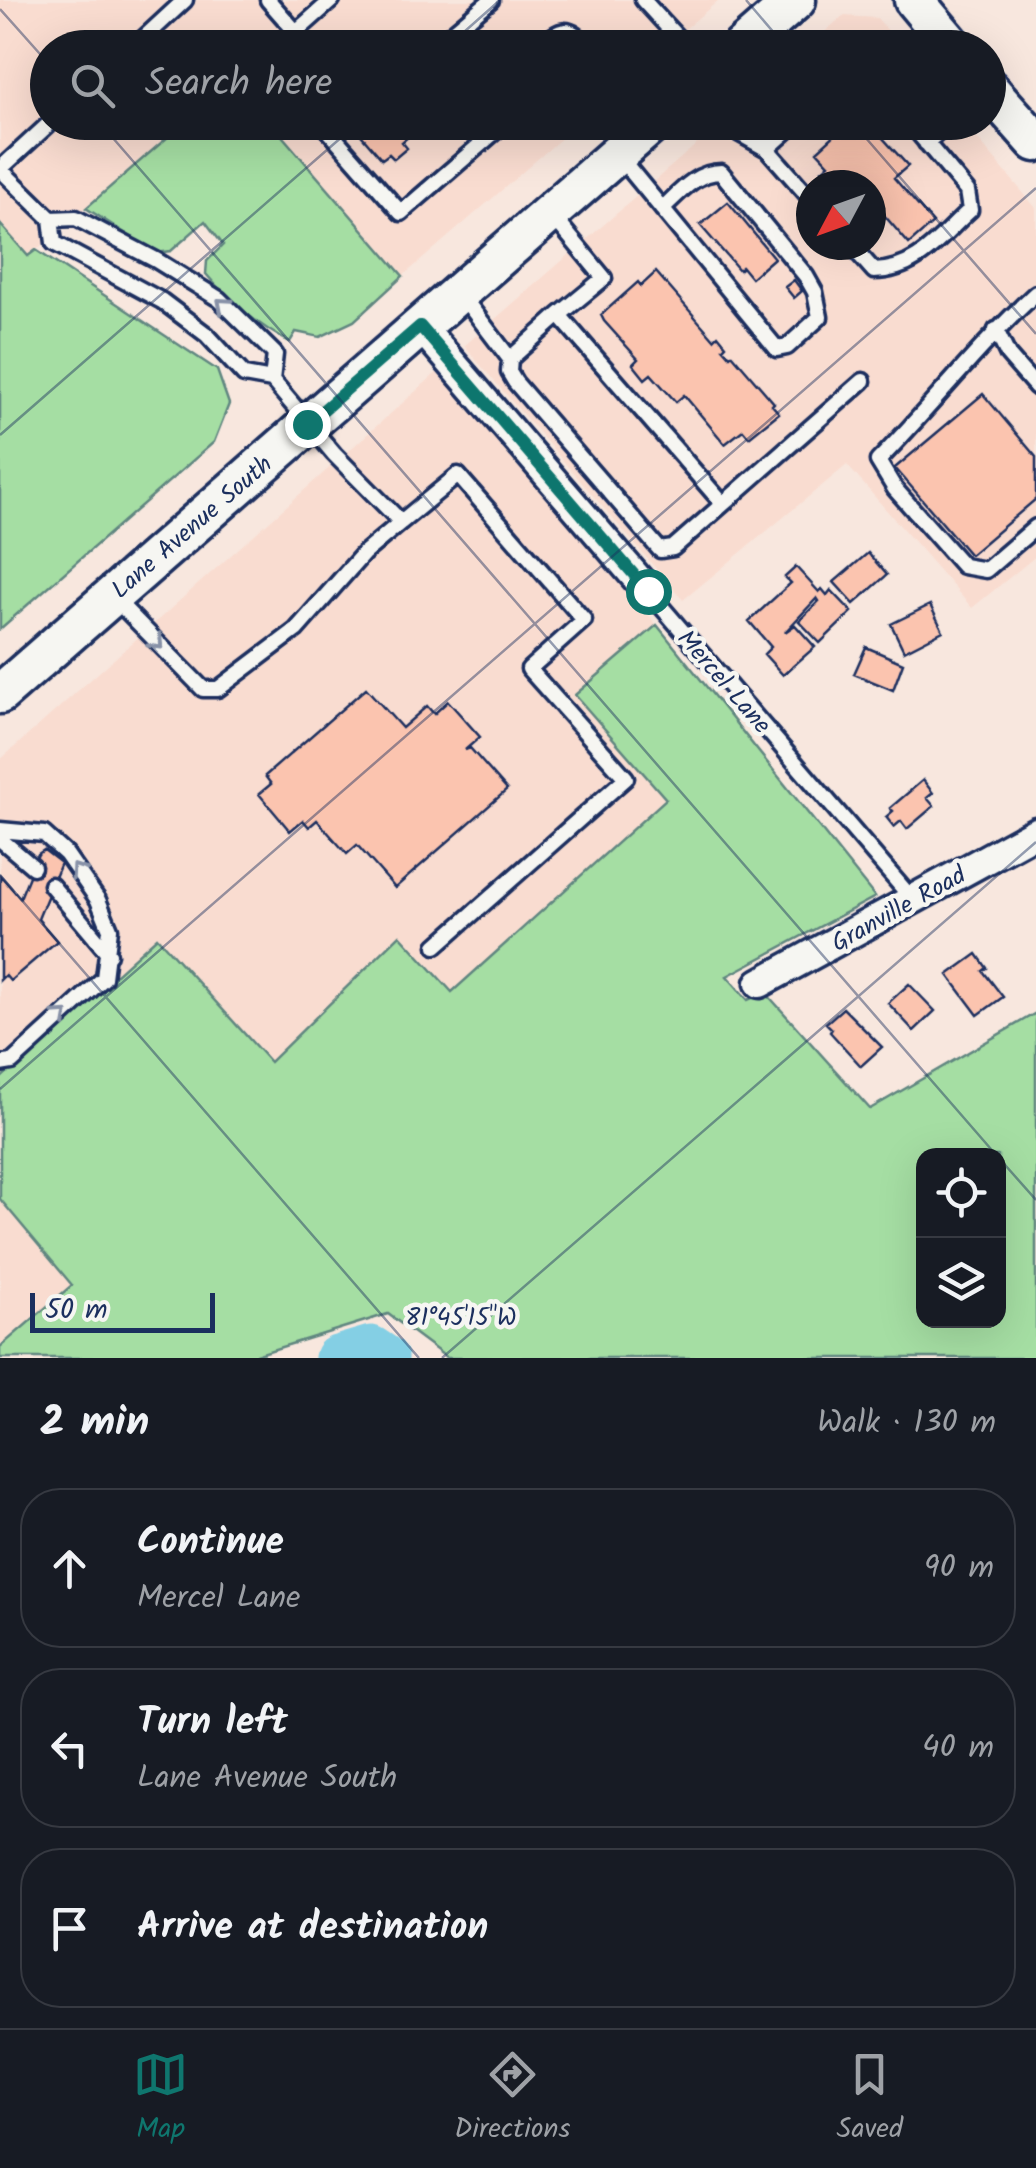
<!DOCTYPE html>
<meta charset="utf-8">
<style>
body{margin:0;font-family:Kalam,sans-serif;background:#242831;color:#f1f3f6}
.controls{position:absolute;right:30px;bottom:30px;display:grid;overflow:hidden;border-radius:20px;box-shadow:0 10px 40px #0002}
.controls button{width:90px;height:90px;display:grid;place-items:center;padding:0;border:0;border-bottom:2px solid #363941;background:#171b24;color:#f1f3f6;font:50px sans-serif}
.compass{position:absolute;left:796px;top:170px;width:90px;height:90px;border-radius:50%;background:#171b24;box-shadow:0 10px 40px #0002;rotate:229deg}
.scale{position:absolute;left:30px;bottom:25px;width:185px;box-sizing:border-box;padding-left:10px;border:5px solid #1b2f5e;border-top:0;font-size:28px;line-height:35px;white-space:nowrap;color:#1b2f5e;-webkit-text-stroke:8px #f6f6f2;paint-order:stroke}
.stop{position:absolute;width:30px;height:30px;margin:-22px;border:8px solid #0f766e;border-radius:50%;background:#fff}
.stop.end{background:#0f766e;border-color:#fff;box-shadow:0 2px 10px #0008}
.list{margin:0;padding:0;list-style:none}
h2{display:flex;justify-content:space-between;align-items:center;height:130px;margin:0;padding:0 40px;font-size:42px}
h2 small{font-size:32px;font-weight:400;color:#9ea1a6}
.list li{display:grid;grid-template-columns:65px 1fr auto;gap:30px;align-items:center;box-sizing:border-box;height:160px;margin:0 20px 20px;padding:0 20px;border:2px solid #363941;border-radius:40px}
.list b{display:block;font-size:38px;white-space:nowrap}
.list p{margin:0;font-size:32px;white-space:nowrap;color:#9ea1a6}
.list em{font-size:32px;font-style:normal;color:#9ea1a6}
.icon{flex:none;width:55px;height:55px;fill:none;stroke:currentColor;stroke-width:2;stroke-linecap:round;stroke-linejoin:round}
.map{position:relative;flex:none;width:1036px;height:1358px;overflow:hidden}
.search{position:absolute;background:#171b24;box-shadow:0 10px 40px #0002;left:30px;right:30px;top:30px;height:110px;display:flex;align-items:center;gap:25px;box-sizing:border-box;padding:0 35px;border-radius:55px;color:#9ea1a6;font-size:38px}
.sheet{height:670px;background:#171b24}
nav{display:flex;justify-content:space-around;align-items:center;box-sizing:border-box;height:140px;border-top:2px solid #363941;background:#171b24;font-size:28px;color:#9ea1a6}
nav a{display:grid;justify-items:center;gap:5px}
nav .on{color:#0f766e}
.map>svg:first-child{display:block}
</style>
<div class="map">
<svg width="1036" height="1358" viewBox="0 0 1036 1358">
<rect width="100%" height="100%" fill="#f8e7de"/>
<filter id="ink" filterUnits="userSpaceOnUse"><feTurbulence type="fractalNoise" baseFrequency=".01" numOctaves="2"/><feDisplacementMap in="SourceGraphic" scale="20" xChannelSelector="R" yChannelSelector="G"/><feConvolveMatrix kernelMatrix="1 2 1 2 8 2 1 2 1" color-interpolation-filters="sRGB"/></filter>
<g filter="url(#ink)">
<path fill="#f9dcd0" fill-rule="evenodd" d="M 0,0 L 719,0 L 664,47 L 48,48 L 48,122 L 184,123 L 29,256 L 0,224 Z
M 843,16 L 877,18 L 902,47 L 807,47 Z
M 271,123 L 579,123 L 403,276 Z
M 721,123 L 964,123 L 1036,208 L 1036,556 L 972,608 L 847,465 L 683,600 L 464,346 ZM 811,185 L 871,185 L 871,245 L 811,245 Z
M 442,368 L 657,625 L 575,695 L 667,799 L 451,992 L 399,935 L 270,1062 L 157,937 L 0,1079 L 0,760 Z
M 0,1199 L 73,1285 L 0,1347 Z"/>
<path fill="#a5dea3" stroke="#608680" stroke-width="2.5" fill-rule="evenodd" d="M 184,123 L 271,123 L 403,276 L 354,321 L 320,337 L 296,332 L 290,342 C 262,329 226,298 206,274 L 207,261 L 223,245 L 205,221 L 171,251 L 156,253 L 86,208 Z
M 0,224 L 28,256 L 36,250 L 217,370 L 229,404 L 214,442 L 0,629 Z
M 657,625 L 875,897 L 727,976 L 748,1000 L 765,992 L 870,1109 L 1036,1013 L 1036,1358 L 447,1358 L 388,1314 L 246,1358 L 0,1358 L 0,1347 L 72,1285 L 0,1199 L 0,1079 L 157,937 L 270,1062 L 400,935 L 452,992 L 666,799 L 575,695 ZM 924,1156 L 998,1156 L 998,1320 L 924,1320 Z"/>
<g fill="none" stroke-linecap="round" stroke-linejoin="round">
<path stroke="#84cfe4" stroke-width="45" d="M 337,1358 L 371,1348 L 386,1358"/>
</g>
<path fill="#fbc4af" stroke="#1b2f5e" stroke-width="2.5" d="M 350,122 L 425,122 L 402,142 L 407,148 L 394,159 L 389,154 L 382,159 Z
M 849,122 L 858,122 L 866,131 L 872,126 L 908,166 L 894,178 L 933,223 L 909,244 L 871,200 L 871,185 L 836,185 L 822,170 L 829,164 L 817,151 Z
M 728,202 L 774,258 L 751,278 L 742,267 L 739,270 L 700,225 Z
M 656,272 L 714,339 L 718,335 L 726,345 L 723,348 L 730,356 L 732,354 L 774,403 L 772,405 L 779,413 L 749,437 L 743,430 L 725,444 L 684,395 L 676,402 L 651,374 L 645,379 L 633,364 L 638,359 L 604,321 L 601,315 L 638,282 L 641,286 Z
M 794,280 L 802,291 L 794,298 L 785,287 Z
M 983,394 L 1036,457 L 1036,499 L 970,555 L 895,468 Z
M 868,553 L 887,575 L 854,604 L 834,582 Z
M 796,567 L 819,592 L 822,589 L 827,595 L 831,590 L 852,612 L 820,643 L 799,621 L 819,601 L 817,598 L 785,632 L 795,625 L 815,647 L 783,675 L 764,654 L 771,647 L 749,621 L 791,583 L 785,577 Z
M 930,605 L 943,631 L 904,651 L 891,624 Z
M 866,647 L 903,663 L 893,690 L 854,674 Z
M 366,688 L 402,728 L 427,706 L 434,714 L 448,701 L 480,737 L 465,750 L 470,748 L 507,790 L 395,888 L 357,845 L 347,854 L 317,820 L 309,827 L 303,820 L 290,831 L 259,794 L 271,784 L 265,776 Z
M 923,780 L 933,793 L 927,798 L 934,806 L 907,829 L 901,821 L 894,827 L 886,817 L 893,811 L 890,808 Z
M 44,850 L 61,863 L 38,919 L 57,941 L 10,981 L 5,975 L 0,980 L 0,875 L 20,898 L 38,854 Z
M 977,954 L 987,968 L 983,971 L 1003,997 L 978,1015 L 948,975 Z
M 909,984 L 935,1011 L 914,1031 L 888,1003 Z
M 843,1008 L 882,1047 L 861,1066 L 830,1032 L 832,1029 L 826,1023 Z"/>
<g fill="none" stroke-linecap="round" stroke-linejoin="round">
<g stroke="#1b2f5e" stroke-width="21">
<path id="lane" d="M 268,0 L 296,32 L 332,0
M 643,0 L 687,48
M 133,48 L 185,0
M 279,48 L 296,32
M 434,48 L 491,0
M 539,48 C 563,26 567,25 591,48
M 51,122 L 0,169 L 51,219 L 54,243 L 162,301 L 207,335 L 244,375 L 272,380 L 334,454 L 401,522 L 363,554 L 296,630 L 218,689 L 203,689 L 114,598
M 321,122 L 401,213 L 497,130 L 491,122
M 719,122 L 767,149 L 757,122
M 797,122 L 767,149 L 811,199
M 926,143 L 951,122
M 618,155 L 777,349 L 787,347 L 820,317 L 815,292 L 806,276 L 721,172 C 696,172 680,192 662,209
M 552,215 L 604,278 L 559,315 L 723,504
M 51,219 L 76,218 L 156,260 L 219,299 L 275,354 L 272,380
M 851,245 L 874,271 C 918,270 939,238 970,210 L 967,191 L 909,122
M 459,292 L 510,359 L 509,372 L 515,382 L 660,550 L 673,548 L 863,381
M 1036,293 C 979,345 932,406 878,461 L 895,489 L 963,566 L 986,570 L 1036,527
M 996,330 L 1008,355 L 1036,387
M 510,359 L 559,315
M 401,522 L 458,475 L 584,620 L 529,669 L 626,778 L 436,946
M 648,591 L 913,900
M 0,830 L 44,834 L 66,854 L 98,900 L 110,929 L 104,978 L 12,1062 L 0,1064
M 0,839 L 33,867
M 51,885 L 109,954"/>
</g>
<g stroke="#1b2f5e" stroke-width="35">
<path id="street" d="M 420,326 L 648,591
M 760,983 L 1036,832"/>
</g>
<g stroke="#1b2f5e" stroke-width="45">
<path id="secondary" d="M 914,0 L 954,48
M 741,48 L 796,0
M 988,88 L 1036,142
M 0,694 L 654,122"/>
</g>
<use href="#lane" stroke="#f6f6f2" stroke-width="14"/>
<use href="#street" stroke="#f6f6f2" stroke-width="28"/>
<use href="#secondary" stroke="#f6f6f2" stroke-width="38"/>
</g>
<defs><path id="oneway-chevron" d="M-2-3.5L2.5 0L-2 3.5" fill="none" stroke-width="1.6" stroke-linecap="round" stroke-linejoin="round" transform="scale(2.5)"/></defs>
<g stroke="#8892a8">
<use href="#oneway-chevron" transform="translate(223 304) rotate(-139)"/>
<use href="#oneway-chevron" transform="translate(157 643) rotate(46)"/>
<use href="#oneway-chevron" transform="translate(77 870) rotate(-125)"/>
<use href="#oneway-chevron" transform="translate(62 1016) rotate(-42)"/>
</g>
</g>
<g fill="none" stroke-linecap="round" stroke-linejoin="round" filter="url(#ink)">
<path stroke="#0f766e" stroke-width="12" d="M 307,424 L 420,326 L 648,591"/>
</g>
<path fill="none" stroke="#1b2f5e" stroke-width="2.5" stroke-opacity="0.45" d="M 746,0 L 787,48M 0,9 L 48,63M 446,48 L 500,0M 99,122 L 997,1156M 852,122 L 1036,334M 0,435 L 359,122M 0,875 L 419,1358M 0,1089 L 1036,188M 998,1157 L 1036,1200M 442,1358 L 1036,842"/>
<g text-anchor="middle" stroke-width="9" stroke-linejoin="round" paint-order="stroke">
<g font-size="25" fill="#1b2f5e" stroke="#f6f6f2">
<text transform="translate(191 526) rotate(-41)" y="9">Lane Avenue South</text>
<text transform="translate(725 681) rotate(49)" y="9">Mercel Lane</text>
<text transform="translate(898 908) rotate(-29)" y="9">Granville Road</text>
</g>
</g>
<g font-size="25" text-anchor="middle" fill="#1b2f5e" stroke="#f6f6f2" stroke-width="9" stroke-linejoin="round" paint-order="stroke">
<text x="461" y="1325">81°45'15"W</text>
</g>
</svg>
<div class="controls">
<button><svg class="icon" aria-label="locate" viewBox="0 0 24 24"><circle cx="12" cy="12" r="6"/><path d="M12 2v4M12 18v4M2 12h4M18 12h4"/></svg></button>
<button><svg class="icon" aria-label="layers" viewBox="0 0 24 24"><path d="M12 4l9 5-9 5-9-5zM3 14l9 5 9-5"/></svg></button>
</div>
<svg class="compass" viewBox="-18 -18 36 36"><path d="M0-13l5 13h-10z" fill="#e53935"/><path d="M0 13l5-13h-10z" fill="#9ea1a6"/></svg>
<div class="scale">50 m</div>
<div class="stop" style="left:648px;top:591px"></div>
<div class="stop end" style="left:307px;top:424px"></div>
<div class="search"><svg class="icon" aria-label="search" viewBox="0 0 24 24"><circle cx="10" cy="10" r="6"/><path d="M15 15l6 6"/></svg>Search here</div>
</div>
<section class="sheet">
<h2>2 min<small>Walk · 130 m</small></h2>
<ul class="list">
<li><svg class="icon" aria-label="ahead" viewBox="0 0 24 24"><path d="M12 20V5M6 11l6-6 6 6"/></svg><div><b>Continue</b><p>Mercel Lane</p></div><em>90 m</em></li>
<li><svg class="icon" aria-label="left" viewBox="0 0 24 24"><path d="M17 20v-9H6M10 6l-5 5 5 5"/></svg><div><b>Turn left</b><p>Lane Avenue South</p></div><em>40 m</em></li>
<li><svg class="icon" aria-label="arrive" viewBox="0 0 24 24"><path d="M6 21V4h12l-3 4 3 4H6"/></svg><div><b>Arrive at destination</b></div></li>
</ul>
</section>
<nav>
<a class="on"><svg class="icon" aria-label="map" viewBox="0 0 24 24"><path d="M3 6l6-2 6 2 6-2v14l-6 2-6-2-6 2zM9 4v14M15 6v14"/></svg>Map</a>
<a><svg class="icon" aria-label="directions" viewBox="0 0 24 24"><path d="M12 3l9 9-9 9-9-9zM9 14v-3h6M13 9l2 2-2 2"/></svg>Directions</a>
<a><svg class="icon" aria-label="saved" viewBox="0 0 24 24"><path d="M7 4h10v16l-5-4-5 4z"/></svg>Saved</a>
</nav>
